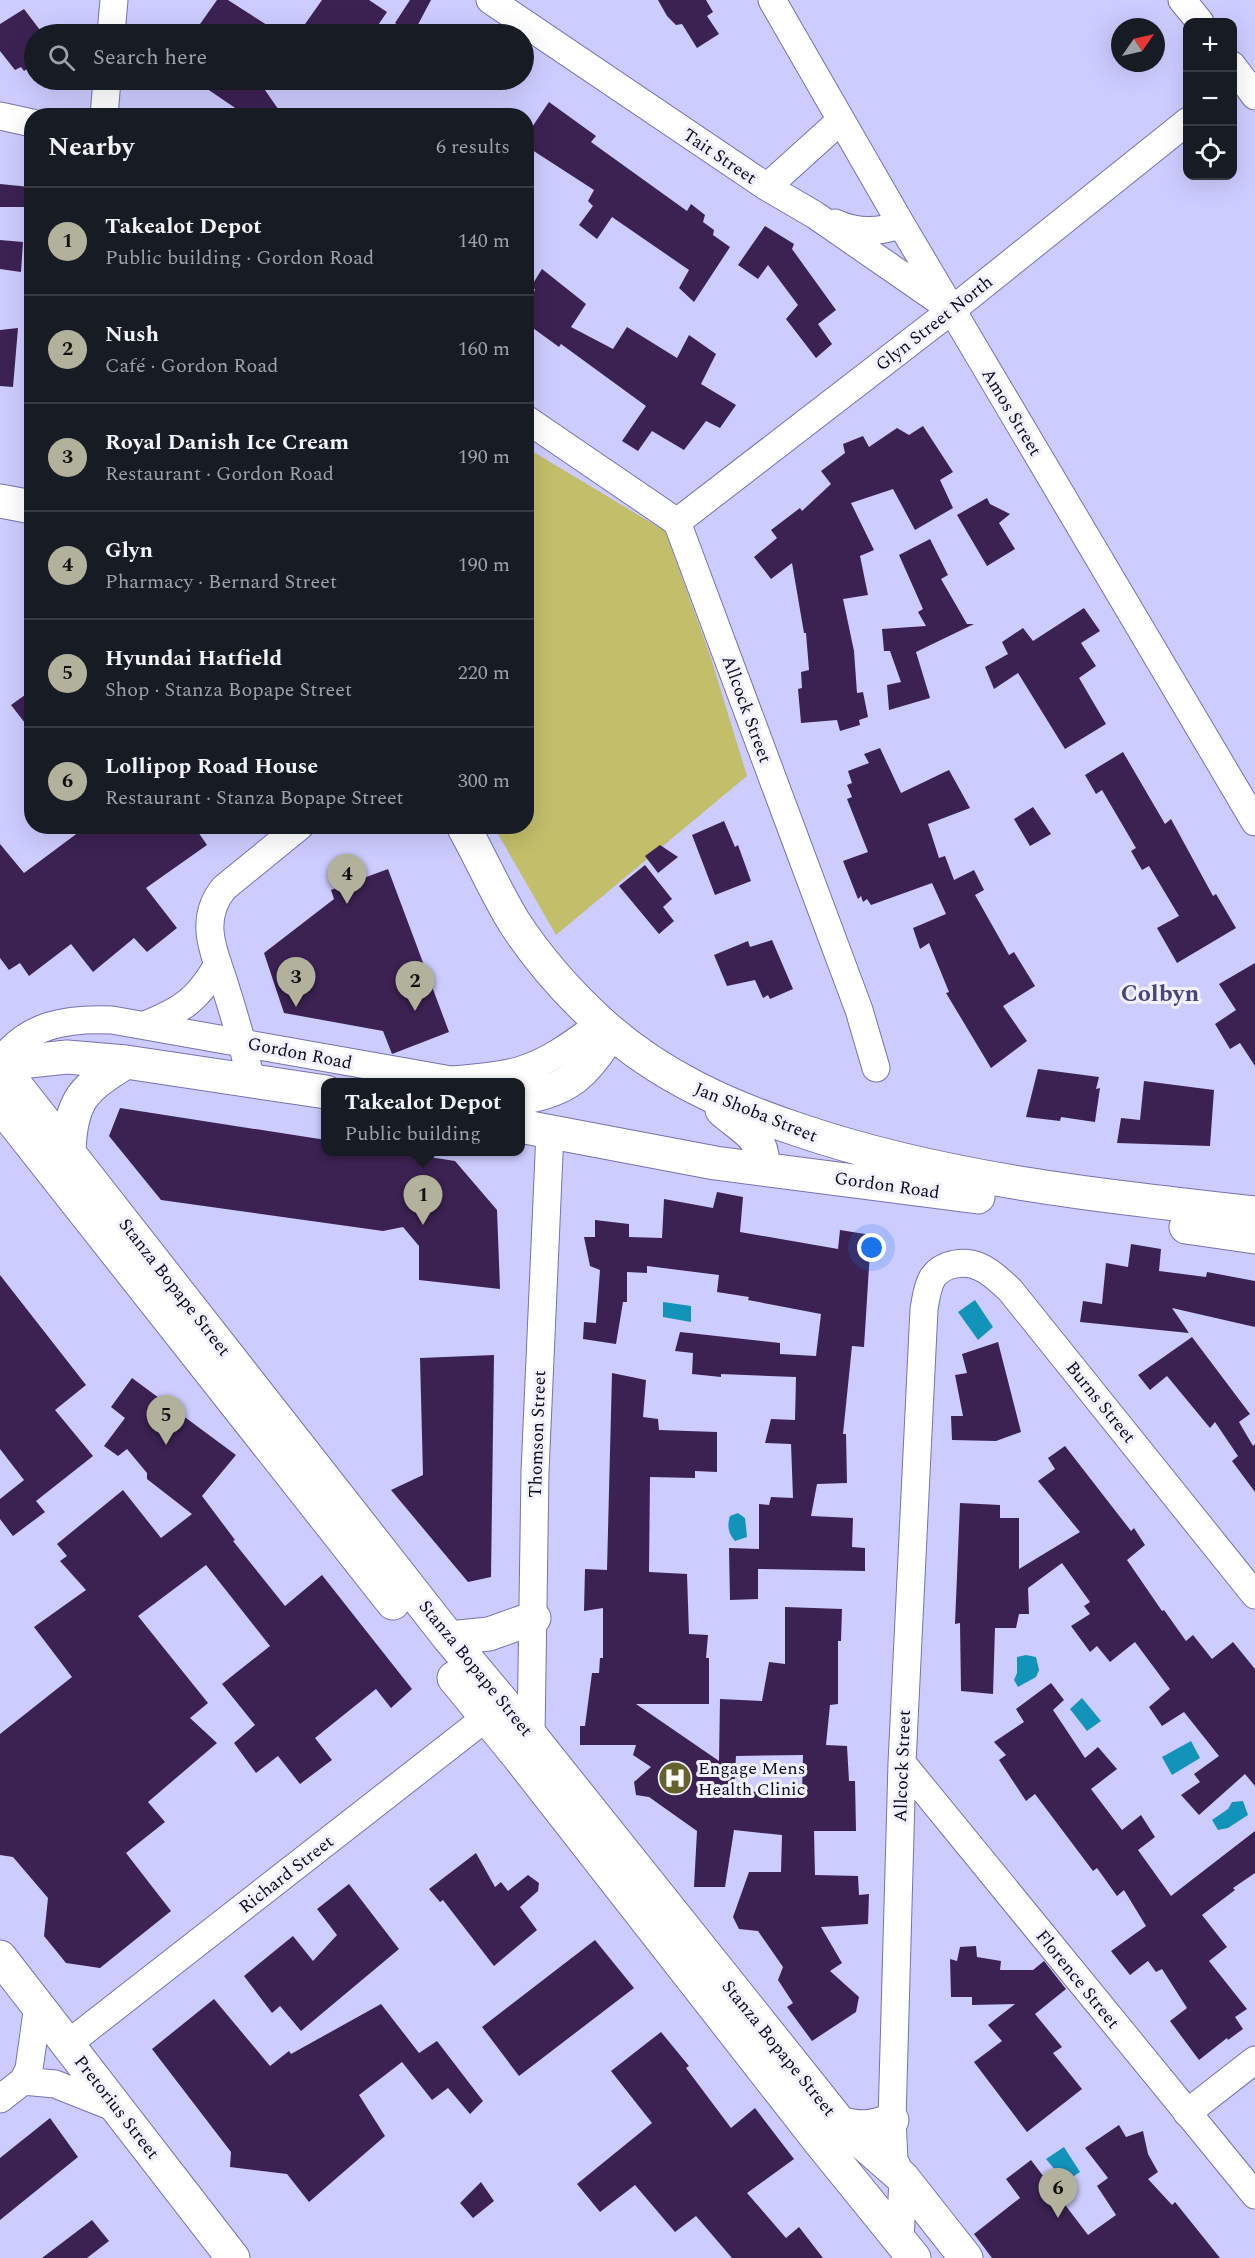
<!DOCTYPE html>
<meta charset="utf-8">
<style>
body{margin:0;font-family:Spectral,serif;background:#242831;color:#f1f3f6}
.controls{position:absolute;right:18px;top:18px;display:grid;overflow:hidden;border-radius:12px;box-shadow:0 6px 24px #0002}
.controls button{width:54px;height:54px;display:grid;place-items:center;padding:0;border:0;border-bottom:2px solid #363941;background:#171b24;color:#f1f3f6;font:30px sans-serif}
.compass{position:absolute;left:1111px;top:18px;width:54px;height:54px;border-radius:50%;background:#171b24;box-shadow:0 6px 24px #0002;rotate:56deg}
.you{position:absolute;left:872px;top:1248px;width:21px;height:21px;margin:-15px;border:4px solid #fff;border-radius:50%;background:#1a73e8;box-shadow:0 0 0 9px #1a73e833}
.badge{display:grid;place-items:center;width:39px;height:39px;border-radius:50%;background:#b2b29c;color:#111;font-size:20px;font-weight:700}
.pin{position:absolute;translate:-50% -50px;filter:drop-shadow(0 2px 3px #0008)}
.pin::after{content:'';position:absolute;top:32px;width:21px;height:18px;background:inherit;clip-path:polygon(0 0,100% 0,50% 100%)}
.popup{position:absolute;left:321px;top:1078px;width:204px;height:78px;box-sizing:border-box;display:grid;place-content:center;border-radius:12px;background:#171b24;filter:drop-shadow(0 2px 4px #0005);font-size:20px;white-space:nowrap;color:#9ea1a6}
.popup b{font-size:22px;color:#f1f3f6}
.popup::after{content:'';position:absolute;left:50%;top:100%;margin-left:-12px;border:12px solid transparent;border-top-color:#171b24}
.list{margin:0;padding:0;list-style:none}
h2{display:flex;justify-content:space-between;align-items:center;height:78px;margin:0;padding:0 24px;font-size:26px}
h2 small{font-size:20px;font-weight:400;color:#9ea1a6}
.list li{display:grid;grid-template-columns:39px 1fr auto;gap:18px;align-items:center;box-sizing:border-box;height:108px;padding:0 24px;border-top:2px solid #363941}
.list b{display:block;font-size:22px;white-space:nowrap}
.list p{margin:0;font-size:20px;white-space:nowrap;color:#9ea1a6}
.list em{font-size:20px;font-style:normal;color:#9ea1a6}
.icon{flex:none;width:33px;height:33px;fill:none;stroke:currentColor;stroke-width:2;stroke-linecap:round;stroke-linejoin:round}
.map{position:relative;flex:none;width:1255px;height:2258px;overflow:hidden}
.search{position:absolute;background:#171b24;box-shadow:0 6px 24px #0002;left:24px;top:24px;width:510px;height:66px;display:flex;align-items:center;gap:15px;box-sizing:border-box;padding:0 21px;border-radius:33px;color:#9ea1a6;font-size:22px}
.panel{position:absolute;background:#171b24;box-shadow:0 6px 24px #0002;left:24px;top:108px;width:510px;height:726px;border-radius:24px}
.map>svg:first-child{display:block}
</style>
<div class="map">
<svg width="1255" height="2258" viewBox="0 0 1255 2258">
<rect width="100%" height="100%" fill="#cdccff"/>
<path fill="#c3be6a" d="M 527,448 L 665,531 L 710,655 L 747,776 L 556,935 L 494,827 L 526,826 Z"/>
<path fill="#1293ba" d="M 975,1300 L 993,1327 L 978,1340 L 958,1312 Z
M 663,1302 L 691,1306 L 691,1322 L 663,1317 Z
M 738,1513 L 745,1518 L 747,1537 L 735,1541 C 728,1533 727,1526 730,1516 Z
M 1026,1655 L 1036,1657 L 1039,1670 L 1036,1677 L 1018,1687 L 1014,1680 L 1017,1673 L 1017,1657 Z
M 1082,1698 L 1101,1721 L 1087,1731 L 1070,1709 Z
M 1191,1741 L 1200,1758 L 1172,1775 L 1162,1757 Z
M 1243,1801 L 1248,1815 L 1228,1828 L 1218,1830 L 1212,1820 L 1228,1809 L 1232,1802 Z
M 1064,2147 L 1080,2172 L 1065,2182 L 1046,2159 Z"/>
<path fill="#3c2253" fill-rule="evenodd" d="M 217,0 L 228,0 L 281,34 L 193,34 Z
M 322,0 L 369,0 L 387,12 L 372,34 L 350,34 L 336,26 L 331,34 L 298,34 Z
M 410,0 L 431,0 L 413,34 L 395,23 Z
M 658,0 L 706,0 L 713,12 L 707,16 L 719,34 L 697,48 L 682,24 L 676,25 L 667,16 Z
M 24,9 L 43,34 L 34,34 L 34,64 L 24,71 L 21,67 L 15,70 L 0,51 L 0,24 Z
M 194,80 L 258,80 L 283,116 L 247,116 Z
M 549,102 L 596,136 L 591,142 L 687,211 L 691,204 L 705,215 L 703,222 L 714,230 L 713,235 L 730,247 L 694,302 L 679,288 L 689,270 L 612,217 L 597,239 L 579,225 L 593,206 L 588,201 L 594,190 L 526,146 L 526,136 Z
M 0,184 L 30,187 L 30,207 L 0,207 Z
M 765,226 L 794,244 L 792,249 L 836,310 L 818,324 L 832,344 L 816,358 L 786,319 L 798,305 L 768,265 L 758,279 L 738,265 Z
M 0,240 L 23,242 L 21,272 L 0,269 Z
M 542,269 L 586,304 L 571,327 L 613,349 L 627,327 L 677,358 L 689,335 L 716,354 L 701,384 L 736,405 L 720,428 L 706,421 L 684,450 L 652,431 L 638,451 L 622,441 L 646,406 L 561,344 L 559,347 L 526,323 L 526,302 L 535,290 L 532,285 Z
M 18,328 L 13,387 L 0,386 L 0,330 Z
M 923,426 L 953,472 L 940,480 L 953,508 L 915,530 L 893,489 L 851,503 L 874,550 L 860,556 L 868,595 L 843,599 L 854,651 L 857,693 L 863,692 L 868,717 L 859,720 L 860,725 L 840,731 L 837,720 L 801,723 L 798,689 L 802,688 L 801,672 L 809,670 L 806,633 L 804,633 L 792,563 L 771,579 L 754,557 L 777,538 L 771,530 L 800,508 L 802,511 L 831,484 L 821,471 L 845,453 L 843,444 L 863,436 L 869,447 L 897,428 L 909,435 Z
M 987,498 L 990,504 L 1010,514 L 999,523 L 1015,549 L 987,566 L 957,515 Z
M 930,539 L 948,575 L 941,579 L 967,624 L 974,624 L 916,652 L 930,698 L 889,710 L 887,685 L 901,682 L 890,651 L 884,651 L 882,629 L 926,626 L 918,612 L 923,609 L 899,555 Z
M 1084,608 L 1100,631 L 1081,643 L 1096,666 L 1079,678 L 1106,724 L 1065,749 L 1018,673 L 994,689 L 985,667 L 1008,654 L 1002,642 L 1023,628 L 1033,641 Z
M 32,690 L 32,732 L 11,705 Z
M 880,748 L 901,793 L 949,770 L 970,808 L 928,824 L 939,858 L 945,856 L 954,880 L 974,870 L 984,890 L 975,895 L 1009,955 L 1014,952 L 1035,986 L 1003,1006 L 1027,1041 L 991,1068 L 946,993 L 949,992 L 929,943 L 920,949 L 913,928 L 946,914 L 932,883 L 871,905 L 867,899 L 863,902 L 861,896 L 858,899 L 843,861 L 868,852 L 847,799 L 852,797 L 847,785 L 852,783 L 848,771 L 869,763 L 864,754 Z
M 1123,752 L 1165,824 L 1171,819 L 1213,896 L 1216,894 L 1236,928 L 1177,963 L 1157,928 L 1179,916 L 1149,866 L 1142,870 L 1131,851 L 1136,848 L 1102,790 L 1096,794 L 1085,775 Z
M 1033,807 L 1051,834 L 1030,846 L 1014,819 Z
M 724,821 L 735,847 L 738,845 L 751,881 L 715,895 L 692,835 Z
M 87,826 L 194,826 L 207,845 L 146,888 L 177,928 L 147,952 L 134,938 L 93,972 L 71,944 L 29,976 L 20,963 L 9,970 L 0,958 L 0,844 L 24,873 Z
M 660,845 L 678,857 L 658,873 L 645,856 Z
M 645,865 L 672,899 L 663,907 L 674,921 L 659,934 L 619,886 Z
M 388,869 L 449,1032 L 392,1054 L 383,1031 L 284,1013 L 264,953 L 334,899 L 331,890 Z
M 772,940 L 793,989 L 770,999 L 768,995 L 763,998 L 755,980 L 727,986 L 714,955 L 748,941 L 750,947 Z
M 1255,963 L 1255,1066 L 1240,1043 L 1230,1049 L 1215,1024 L 1236,1010 L 1219,984 Z
M 1038,1069 L 1099,1077 L 1096,1089 L 1100,1088 L 1095,1122 L 1061,1117 L 1060,1121 L 1026,1117 Z
M 1144,1081 L 1214,1090 L 1210,1146 L 1117,1143 L 1121,1118 L 1140,1120 Z
M 120,1108 L 326,1140 L 326,1152 L 397,1152 L 455,1161 L 497,1210 L 500,1289 L 419,1280 L 419,1246 L 403,1227 L 383,1231 L 161,1200 L 109,1136 Z
M 717,1192 L 743,1197 L 740,1232 L 838,1249 L 840,1230 L 871,1235 L 864,1347 L 852,1346 L 843,1434 L 846,1434 L 847,1483 L 817,1484 L 811,1516 L 853,1518 L 852,1547 L 865,1548 L 865,1571 L 758,1569 L 758,1599 L 730,1600 L 729,1548 L 759,1549 L 759,1504 L 769,1505 L 771,1497 L 793,1498 L 791,1444 L 765,1443 L 771,1419 L 795,1420 L 796,1377 L 721,1374 L 721,1377 L 692,1374 L 693,1353 L 675,1351 L 680,1332 L 780,1343 L 780,1354 L 816,1356 L 821,1314 L 748,1300 L 749,1297 L 717,1292 L 719,1275 L 647,1266 L 647,1273 L 627,1272 L 627,1302 L 623,1302 L 616,1344 L 583,1339 L 584,1322 L 596,1323 L 600,1270 L 590,1266 L 584,1237 L 595,1237 L 595,1220 L 629,1224 L 629,1237 L 662,1238 L 664,1199 L 713,1208 Z
M 1131,1244 L 1161,1249 L 1159,1271 L 1206,1277 L 1207,1272 L 1255,1281 L 1255,1327 L 1172,1308 L 1189,1333 L 1080,1322 L 1083,1301 L 1102,1304 L 1106,1263 L 1128,1267 Z
M 0,1275 L 86,1385 L 55,1410 L 93,1456 L 36,1501 L 45,1512 L 13,1536 L 0,1519 L 0,1499 L 24,1480 L 0,1449 Z
M 1192,1337 L 1250,1414 L 1239,1422 L 1253,1446 L 1255,1444 L 1255,1492 L 1232,1461 L 1238,1456 L 1215,1422 L 1210,1428 L 1167,1376 L 1150,1390 L 1138,1375 Z
M 998,1342 L 1021,1432 L 996,1441 L 952,1440 L 951,1416 L 963,1416 L 955,1375 L 967,1373 L 962,1354 Z
M 494,1355 L 491,1577 L 468,1582 L 391,1490 L 423,1475 L 420,1358 Z
M 612,1373 L 646,1380 L 643,1417 L 658,1419 L 659,1430 L 717,1432 L 717,1472 L 695,1471 L 695,1478 L 650,1477 L 649,1572 L 687,1574 L 689,1634 L 708,1635 L 706,1658 L 709,1658 L 709,1704 L 636,1704 L 719,1761 L 720,1699 L 762,1701 L 769,1662 L 785,1664 L 785,1607 L 842,1609 L 841,1641 L 838,1641 L 838,1704 L 830,1705 L 826,1745 L 847,1746 L 849,1781 L 855,1781 L 856,1831 L 814,1831 L 815,1875 L 858,1876 L 859,1895 L 869,1894 L 868,1924 L 821,1927 L 842,1963 L 830,1971 L 859,1997 L 856,2012 L 812,2041 L 787,2007 L 793,2003 L 778,1980 L 783,1967 L 758,1931 L 739,1929 L 733,1917 L 749,1872 L 781,1872 L 782,1835 L 734,1830 L 725,1887 L 694,1887 L 697,1831 L 649,1797 L 636,1795 L 634,1782 L 651,1767 L 633,1755 L 636,1745 L 580,1745 L 580,1726 L 585,1726 L 592,1673 L 599,1673 L 600,1658 L 603,1658 L 603,1608 L 584,1611 L 585,1569 L 607,1570 ZM 803,1755 L 802,1793 L 734,1791 L 736,1756 Z
M 132,1378 L 236,1455 L 202,1496 L 235,1540 L 233,1541 L 285,1606 L 322,1575 L 412,1689 L 391,1708 L 376,1689 L 315,1738 L 332,1760 L 300,1784 L 278,1756 L 256,1773 L 234,1743 L 255,1725 L 222,1684 L 270,1646 L 206,1565 L 138,1616 L 208,1703 L 190,1718 L 217,1743 L 148,1802 L 165,1822 L 126,1853 L 171,1911 L 100,1968 L 66,1963 L 44,1936 L 48,1898 L 13,1857 L 0,1855 L 0,1734 L 72,1677 L 34,1627 L 86,1590 L 60,1561 L 67,1556 L 57,1544 L 123,1490 L 161,1538 L 192,1514 L 147,1479 L 147,1473 L 127,1449 L 118,1456 L 104,1446 L 125,1418 L 111,1407 Z
M 1065,1446 L 1131,1531 L 1134,1528 L 1145,1545 L 1127,1560 L 1162,1611 L 1164,1610 L 1186,1641 L 1193,1635 L 1212,1659 L 1233,1642 L 1255,1669 L 1255,1786 L 1245,1774 L 1199,1815 L 1181,1795 L 1200,1782 L 1194,1774 L 1219,1756 L 1184,1712 L 1162,1726 L 1149,1707 L 1170,1689 L 1135,1642 L 1110,1662 L 1097,1646 L 1090,1652 L 1071,1626 L 1090,1614 L 1084,1606 L 1090,1602 L 1062,1563 L 1028,1588 L 1029,1614 L 1019,1614 L 1016,1628 L 995,1628 L 993,1694 L 961,1691 L 960,1623 L 955,1624 L 960,1503 L 1000,1505 L 1000,1518 L 1019,1518 L 1019,1569 L 1080,1532 L 1038,1481 L 1055,1469 L 1048,1458 Z
M 1051,1683 L 1064,1700 L 1053,1710 L 1085,1758 L 1098,1747 L 1117,1769 L 1091,1789 L 1122,1830 L 1141,1815 L 1155,1837 L 1138,1850 L 1171,1896 L 1255,1831 L 1255,1873 L 1233,1888 L 1235,1890 L 1202,1915 L 1227,1947 L 1209,1961 L 1247,2009 L 1235,2017 L 1243,2029 L 1228,2040 L 1227,2038 L 1199,2060 L 1170,2021 L 1187,2008 L 1162,1969 L 1156,1972 L 1148,1961 L 1130,1975 L 1111,1951 L 1146,1926 L 1124,1890 L 1117,1896 L 1097,1868 L 1093,1871 L 1035,1794 L 1026,1801 L 999,1760 L 1006,1755 L 994,1742 L 1024,1722 L 1016,1709 Z
M 476,1853 L 495,1887 L 501,1882 L 508,1891 L 528,1875 L 539,1883 L 538,1891 L 520,1907 L 537,1930 L 494,1966 L 443,1900 L 440,1902 L 429,1889 Z
M 349,1884 L 399,1949 L 301,2031 L 280,2006 L 272,2013 L 244,1976 L 293,1936 L 313,1961 L 337,1935 L 317,1909 Z
M 595,1940 L 634,1988 L 519,2076 L 482,2027 Z
M 976,1946 L 977,1957 L 1001,1961 L 1000,1970 L 1033,1970 L 1044,1961 L 1066,1989 L 1035,2014 L 1062,2047 L 1053,2053 L 1082,2089 L 1027,2132 L 974,2062 L 1002,2041 L 988,2025 L 1015,2004 L 972,2005 L 972,1997 L 951,1997 L 950,1959 L 957,1961 L 960,1947 Z
M 214,1999 L 270,2066 L 289,2051 L 291,2054 L 381,2004 L 419,2053 L 437,2041 L 483,2101 L 470,2114 L 448,2088 L 432,2100 L 402,2062 L 359,2095 L 385,2136 L 309,2202 L 287,2174 L 230,2167 L 231,2152 L 152,2049 Z
M 661,2032 L 689,2066 L 686,2068 L 731,2128 L 755,2108 L 794,2159 L 747,2193 L 786,2238 L 799,2227 L 823,2258 L 732,2258 L 696,2216 L 675,2232 L 635,2185 L 600,2212 L 577,2184 L 652,2123 L 611,2071 Z
M 50,2118 L 78,2157 L 0,2220 L 0,2158 Z
M 1119,2125 L 1126,2137 L 1143,2131 L 1148,2154 L 1158,2172 L 1148,2179 L 1172,2205 L 1175,2202 L 1220,2258 L 992,2258 L 974,2234 L 1020,2198 L 1006,2179 L 1031,2160 L 1088,2235 L 1116,2215 L 1097,2186 L 1108,2178 L 1085,2148 Z
M 481,2182 L 494,2201 L 473,2218 L 460,2203 Z
M 92,2220 L 109,2241 L 87,2258 L 42,2258 Z"/>
<g fill="none" stroke-linecap="round" stroke-linejoin="round">
<g stroke="#7672ac" stroke-width="29">
<path id="street" d="M 490,0 L 767,187 L 815,215 L 945,305
M 772,0 L 901,224 L 1255,822
M 1182,0 L 1200,22
M 111,34 L 114,0
M 1232,65 L 1255,96
M 0,116 L 32,123
M 104,116 L 107,80
M 767,187 L 841,120
M 835,223 C 857,233 879,233 901,224
M 526,419 L 677,522 L 859,1010 L 876,1068
M 677,522 L 952,310 L 1188,121
M 145,1025 C 181,1011 199,999 218,964
M 0,1063 C 26,1024 68,1018 112,1020 L 451,1080 C 474,1078 498,1077 521,1070 C 551,1061 576,1041 601,1023
M 251,1081 C 244,1048 235,1017 225,986 C 220,968 211,950 210,931 C 209,915 214,900 224,888 L 300,826
M 531,1736 L 535,1472 L 550,1132
M 902,1763 L 1255,2195
M 68,2044 L 502,1705
M 23,2081 L 55,2084 L 118,2109
M 0,2099 L 23,2081 L 29,2069 L 38,2005
M 1187,2113 L 1255,2060
M 900,2241 L 903,2178 L 894,2160 L 892,2120 L 902,1763 L 924,1309 C 926,1299 927,1286 933,1277 C 943,1263 965,1260 980,1267 C 992,1272 1001,1282 1010,1290 L 1255,1595"/>
</g>
<g stroke="#7672ac" stroke-width="35">
<path id="secondary" d="M 0,1065 L 449,1638 L 531,1736 L 840,2123 L 903,2178 L 966,2258
M 0,1105 L 393,1603
M 449,1638 L 489,1634 L 534,1618
M 454,1678 L 519,1757 L 820,2142 L 914,2258
M 840,2123 C 859,2129 873,2128 892,2120"/>
</g>
<g stroke="#7672ac" stroke-width="35">
<path id="primary" d="M 0,501 L 32,507
M 463,826 C 481,858 495,891 514,922 C 538,959 570,995 603,1025 C 660,1076 727,1106 799,1130 C 946,1180 1102,1196 1255,1213
M 0,1064 L 67,1057 L 126,1062 L 326,1092
M 520,1098 C 569,1090 586,1073 611,1032
M 722,1110 C 743,1129 766,1136 762,1169
M 520,1126 L 715,1163 L 978,1197
M 69,1151 C 71,1099 83,1089 126,1062
M 1186,1227 L 1255,1237
M 0,1957 L 233,2258"/>
</g>
<use href="#street" stroke="#fff" stroke-width="27"/>
<use href="#secondary" stroke="#fff" stroke-width="33"/>
<use href="#primary" stroke="#fff" stroke-width="33"/>
</g>
<defs>
<g id="hospital-disc" transform="scale(1.725)"><circle r="9.5" fill="#65622e" stroke="#f1f1fe"/><path d="M-5-5h3v3.5h4V-5h3V5h-3V1.5h-4V5h-3Z" fill="#fff"/></g>
</defs>
<g fill-rule="evenodd">
<use href="#hospital-disc" x="675" y="1778"/>
</g>
<g text-anchor="middle" stroke-width="6" stroke-linejoin="round" paint-order="stroke">
<g font-size="18" fill="#0c091f" stroke="#f1f1fe">
<text transform="translate(720 156) rotate(34)" y="6">Tait Street</text>
<text transform="translate(934 323) rotate(-38)" y="6">Glyn Street North</text>
<text transform="translate(1012 412) rotate(59)" y="6">Amos Street</text>
<text transform="translate(747 709) rotate(70)" y="6">Allcock Street</text>
<text transform="translate(300 1053) rotate(11)" y="6">Gordon Road</text>
<text transform="translate(756 1112) rotate(22)" y="6">Jan Shoba Street</text>
<text transform="translate(887 1185) rotate(8)" y="6">Gordon Road</text>
<text transform="translate(175 1287) rotate(52)" y="6">Stanza Bopape Street</text>
<text transform="translate(1101 1402) rotate(51)" y="6">Burns Street</text>
<text transform="translate(537 1434) rotate(-88)" y="6">Thomson Street</text>
<text transform="translate(476 1668) rotate(51)" y="6">Stanza Bopape Street</text>
<text transform="translate(902 1766) rotate(-88)" y="6">Allcock Street</text>
<text transform="translate(286 1874) rotate(-38)" y="6">Richard Street</text>
<text transform="translate(1078 1979) rotate(51)" y="6">Florence Street</text>
<text transform="translate(779 2048) rotate(51)" y="6">Stanza Bopape Street</text>
<text transform="translate(117 2107) rotate(52)" y="6">Pretorius Street</text>
</g>
<g font-size="18" fill="#0c091f" stroke="#f1f1fe" text-anchor="start">
<text x="698" y="1774">Engage Mens<tspan x="698" dy="21">Health Clinic</tspan></text>
</g>
<g font-size="24" font-weight="bold" fill="#49457b" stroke="#f1f1fe">
<text x="1160" y="1001">Colbyn</text>
</g>
</g>
</svg>
<div class="controls">
<button>+</button>
<button>−</button>
<button><svg class="icon" aria-label="locate" viewBox="0 0 24 24"><circle cx="12" cy="12" r="6"/><path d="M12 2v4M12 18v4M2 12h4M18 12h4"/></svg></button>
</div>
<svg class="compass" viewBox="-18 -18 36 36"><path d="M0-13l5 13h-10z" fill="#e53935"/><path d="M0 13l5-13h-10z" fill="#9ea1a6"/></svg>
<div class="you"></div>
<div class="pin badge" style="left:423px;top:1225px">1</div>
<div class="popup"><b>Takealot Depot</b>Public building</div>
<div class="pin badge" style="left:415px;top:1011px">2</div>
<div class="pin badge" style="left:296px;top:1007px">3</div>
<div class="pin badge" style="left:347px;top:904px">4</div>
<div class="pin badge" style="left:166px;top:1445px">5</div>
<div class="pin badge" style="left:1058px;top:2218px">6</div>
<div class="search"><svg class="icon" aria-label="search" viewBox="0 0 24 24"><circle cx="10" cy="10" r="6"/><path d="M15 15l6 6"/></svg>Search here</div>
<section class="panel">
<h2>Nearby<small>6 results</small></h2>
<ul class="list">
<li><span class="badge">1</span><div><b>Takealot Depot</b><p>Public building · Gordon Road</p></div><em>140 m</em></li>
<li><span class="badge">2</span><div><b>Nush</b><p>Café · Gordon Road</p></div><em>160 m</em></li>
<li><span class="badge">3</span><div><b>Royal Danish Ice Cream</b><p>Restaurant · Gordon Road</p></div><em>190 m</em></li>
<li><span class="badge">4</span><div><b>Glyn</b><p>Pharmacy · Bernard Street</p></div><em>190 m</em></li>
<li><span class="badge">5</span><div><b>Hyundai Hatfield</b><p>Shop · Stanza Bopape Street</p></div><em>220 m</em></li>
<li><span class="badge">6</span><div><b>Lollipop Road House</b><p>Restaurant · Stanza Bopape Street</p></div><em>300 m</em></li>
</ul>
</section>
</div>
